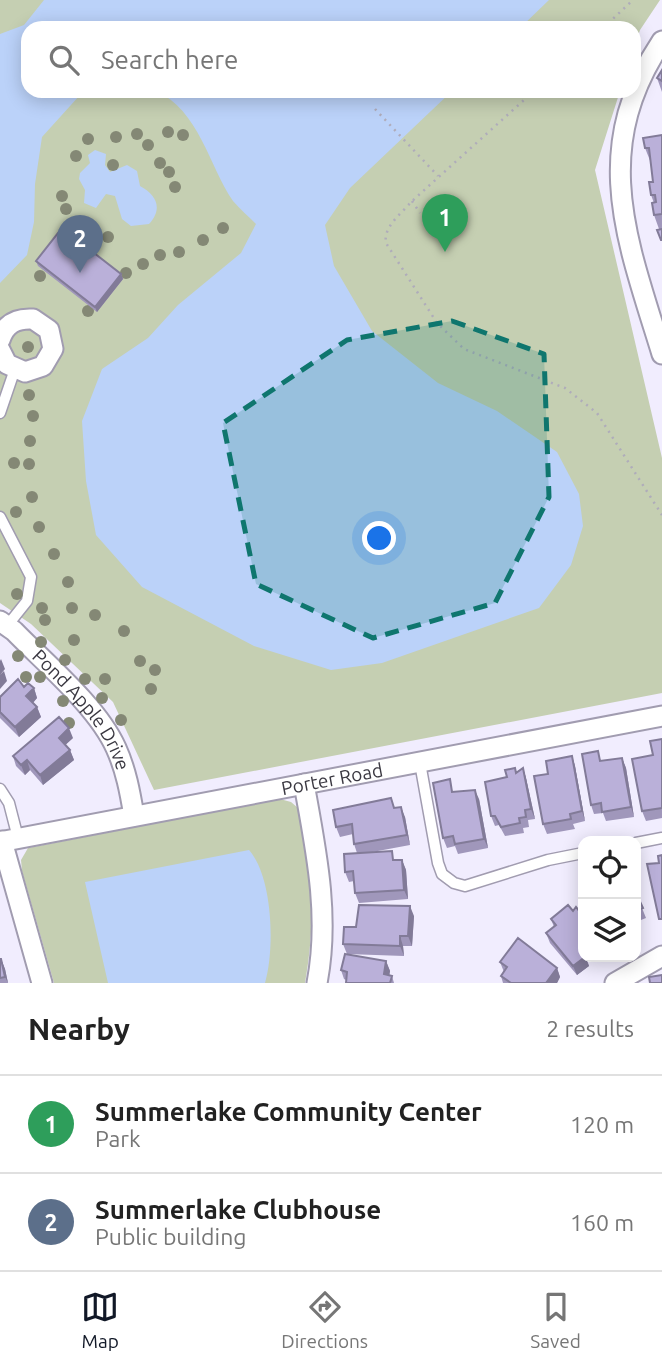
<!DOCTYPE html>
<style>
body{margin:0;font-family:Ubuntu,sans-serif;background:#f2f2f2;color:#222}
.controls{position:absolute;right:21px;bottom:21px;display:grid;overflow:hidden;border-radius:14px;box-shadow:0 4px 18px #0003}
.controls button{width:63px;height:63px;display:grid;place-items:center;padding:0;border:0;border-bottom:2px solid #e0e0e0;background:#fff;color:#222;font:35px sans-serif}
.you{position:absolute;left:380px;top:539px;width:24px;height:24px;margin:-18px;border:5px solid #fff;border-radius:50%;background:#1a73e8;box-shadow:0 0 0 10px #1a73e833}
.badge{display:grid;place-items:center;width:46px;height:46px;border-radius:50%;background:#111827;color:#fff;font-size:23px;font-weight:700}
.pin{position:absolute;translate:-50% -58px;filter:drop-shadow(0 2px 4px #0008)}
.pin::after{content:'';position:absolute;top:37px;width:24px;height:21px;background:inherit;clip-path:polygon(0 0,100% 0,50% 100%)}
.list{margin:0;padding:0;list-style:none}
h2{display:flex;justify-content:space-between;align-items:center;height:91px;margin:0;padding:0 28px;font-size:30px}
h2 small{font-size:23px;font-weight:400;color:#767676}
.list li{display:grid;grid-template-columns:46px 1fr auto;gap:21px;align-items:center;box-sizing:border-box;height:98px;padding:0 28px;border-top:2px solid #e0e0e0}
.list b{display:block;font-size:26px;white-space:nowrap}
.list p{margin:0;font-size:23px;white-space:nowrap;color:#767676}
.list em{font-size:23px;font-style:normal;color:#767676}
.icon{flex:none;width:38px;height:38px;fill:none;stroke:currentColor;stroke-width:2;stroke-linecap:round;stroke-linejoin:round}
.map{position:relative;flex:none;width:662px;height:983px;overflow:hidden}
.search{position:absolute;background:#fff;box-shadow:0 4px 18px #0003;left:21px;right:21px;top:21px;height:77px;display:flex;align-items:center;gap:18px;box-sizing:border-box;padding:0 24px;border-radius:21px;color:#767676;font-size:26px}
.sheet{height:287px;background:#fff}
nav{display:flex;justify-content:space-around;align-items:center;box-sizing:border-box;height:98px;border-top:2px solid #e0e0e0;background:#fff;font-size:19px;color:#767676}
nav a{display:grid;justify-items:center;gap:4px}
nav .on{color:#111827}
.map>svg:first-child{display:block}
</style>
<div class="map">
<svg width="662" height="983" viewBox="0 0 662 983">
<rect width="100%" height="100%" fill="#f1edfe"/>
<path fill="#c5cfb2" d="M 0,0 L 660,0 L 640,30 L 634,48 L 634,28 L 28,28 L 28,91 L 620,91 L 595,170 L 662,458 L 662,693 L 154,790 L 113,702 L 31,624 L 0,603 Z
M 280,799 L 291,802 L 298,808 C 315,864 315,926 305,983 L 54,983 L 22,871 L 21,860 L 28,848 Z"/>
<path fill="#bbd2f9" d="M 44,0 L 549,0 L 520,28 L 28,28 L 28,91 L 92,91 L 80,95 L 42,137 L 35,184 L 34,222 L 27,255 L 0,283 L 0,34 L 24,25 Z
M 156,91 L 452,91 L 350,188 L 325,225 L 334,266 L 372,331 L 438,383 L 497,411 L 557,452 L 579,494 L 583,526 L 571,565 L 539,608 L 382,663 L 331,670 L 254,646 L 142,587 L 96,535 L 86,481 L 82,421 L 102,369 L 148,338 L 178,305 L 241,253 L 256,224 C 249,217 240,209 233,201 C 209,166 199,110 156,91 Z
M 95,150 L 106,154 L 105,165 L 110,172 L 127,165 L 137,171 L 140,186 C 157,195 163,209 149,224 L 131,226 L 122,219 L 115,196 L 106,194 L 96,208 L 84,203 L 85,190 L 79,179 L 80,173 L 90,163 L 88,155 Z
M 249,850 C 273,877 275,949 265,983 L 108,983 L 85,882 Z"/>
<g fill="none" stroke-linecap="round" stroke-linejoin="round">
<g stroke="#a19cb0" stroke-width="13">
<path id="lane" d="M 0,413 L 15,369
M 0,517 L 31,577 L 27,601 L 7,626
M 420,763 L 438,863 L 442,874 L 454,883 L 465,886 L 548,860 L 583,853
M 0,789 L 9,803 L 18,838
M 636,843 L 662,838"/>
</g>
<g stroke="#a19cb0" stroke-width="23">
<g id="street">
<path d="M 662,41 C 589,150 627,240 662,354"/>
<path d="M 0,340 C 5,324 16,318 33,319 L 49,330 L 53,349 L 43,366 L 25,372 L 7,364 L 0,350"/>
<path id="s1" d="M 0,621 L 14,631 C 46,664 97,706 116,748 C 126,770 130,792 134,816"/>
<path d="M 304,784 C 316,850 330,916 317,983"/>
<path d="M 2,841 L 42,983"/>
<path id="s2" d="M 0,842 L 662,716"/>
<path d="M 615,983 L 662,956"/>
</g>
</g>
<path stroke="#afacba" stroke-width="2.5" stroke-dasharray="2 5" stroke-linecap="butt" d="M 603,28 L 633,0
M 534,91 L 411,202 C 401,214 383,227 386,243 L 437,323 L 464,349 L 565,388 L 597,413 L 662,515
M 375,109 L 438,176
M 412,201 L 420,213"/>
<use href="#lane" stroke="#fff" stroke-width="10"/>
<use href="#street" stroke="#fff" stroke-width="19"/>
</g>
<g fill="#848875">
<circle cx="168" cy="132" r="6"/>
<circle cx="137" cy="134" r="6"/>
<circle cx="183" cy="135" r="6"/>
<circle cx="116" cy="137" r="6"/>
<circle cx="88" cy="139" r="6"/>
<circle cx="148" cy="145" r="6"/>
<circle cx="76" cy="156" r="6"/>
<circle cx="160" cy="163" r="6"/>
<circle cx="113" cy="165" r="6"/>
<circle cx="169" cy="172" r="6"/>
<circle cx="175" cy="187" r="6"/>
<circle cx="62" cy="196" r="6"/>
<circle cx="66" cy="209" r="6"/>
<circle cx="77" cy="222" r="6"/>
<circle cx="223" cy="228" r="6"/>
<circle cx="108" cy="237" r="6"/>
<circle cx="203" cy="240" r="6"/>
<circle cx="179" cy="252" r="6"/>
<circle cx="160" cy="255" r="6"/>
<circle cx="143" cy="264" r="6"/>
<circle cx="126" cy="273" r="6"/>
<circle cx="40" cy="276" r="6"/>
<circle cx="88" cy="311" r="6"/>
<circle cx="28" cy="347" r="6"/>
<circle cx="29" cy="395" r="6"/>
<circle cx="33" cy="416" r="6"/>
<circle cx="30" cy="441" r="6"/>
<circle cx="14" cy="463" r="6"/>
<circle cx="29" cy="464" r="6"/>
<circle cx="32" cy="497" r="6"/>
<circle cx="16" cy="512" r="6"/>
<circle cx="39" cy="527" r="6"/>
<circle cx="54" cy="554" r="6"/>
<circle cx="68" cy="582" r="6"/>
<circle cx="17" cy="594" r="6"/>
<circle cx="42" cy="608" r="6"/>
<circle cx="72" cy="608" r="6"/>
<circle cx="95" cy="615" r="6"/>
<circle cx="45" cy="620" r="6"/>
<circle cx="124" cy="631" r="6"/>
<circle cx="74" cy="640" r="6"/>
<circle cx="41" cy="642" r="6"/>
<circle cx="18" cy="656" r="6"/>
<circle cx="65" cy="660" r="6"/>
<circle cx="140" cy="661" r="6"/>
<circle cx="155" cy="670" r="6"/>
<circle cx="26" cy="677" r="6"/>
<circle cx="40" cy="677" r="6"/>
<circle cx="85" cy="679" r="6"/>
<circle cx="105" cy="679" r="6"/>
<circle cx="151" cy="689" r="6"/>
<circle cx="102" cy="698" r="6"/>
<circle cx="63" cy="701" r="6"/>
<circle cx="121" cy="720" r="6"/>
<circle cx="69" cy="723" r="6"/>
</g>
<path fill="#a097bb" d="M 662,70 L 662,92 L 657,78 Z
M 662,135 L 662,229 L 659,229 L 654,215 L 654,203 L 651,195 L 653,182 L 651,163 L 645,148 Z
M 36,261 L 121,274 L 123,279 L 97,312 L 38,266 Z
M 24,687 L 34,688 L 37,698 L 33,703 L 37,707 L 41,717 L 19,737 L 0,718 L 0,697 Z
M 73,738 L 65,745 L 70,750 L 74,760 L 43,785 L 30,770 L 25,775 L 16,766 L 13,756 Z
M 662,739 L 662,818 L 646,821 L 642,811 L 653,755 Z
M 572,756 L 575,766 L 585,821 L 573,824 L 575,829 L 547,834 L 543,824 L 548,774 Z
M 622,758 L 626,768 L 634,817 L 606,821 L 603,813 L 594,814 L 591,805 L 602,761 Z
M 523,768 L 526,778 L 535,819 L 528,820 L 529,827 L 523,828 L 524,833 L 505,836 L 499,825 L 495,826 L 491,816 L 507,777 Z
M 454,792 L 479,799 L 488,848 L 458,854 L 455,846 L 447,848 L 443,838 Z
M 395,808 L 405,817 L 410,845 L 367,853 L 396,860 L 402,860 L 406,870 L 408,899 L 359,903 L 355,893 L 354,881 L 349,882 L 345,872 L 357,853 L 354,844 L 353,834 L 340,837 L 336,827 Z
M 636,893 L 646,918 L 636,922 Z
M 573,911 L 589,966 L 577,975 L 550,943 L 546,933 L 554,927 L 551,919 Z
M 414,916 L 412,946 L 403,946 L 404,956 L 347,954 L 343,944 L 356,927 Z
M 0,959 L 1,959 L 5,969 L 8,983 L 0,983 Z
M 386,961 L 390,971 L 389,976 L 392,976 L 394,983 L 346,983 L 346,980 L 344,979 L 341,970 Z
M 500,962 L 557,968 L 560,977 L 557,983 L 503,983 L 501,976 L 504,972 Z"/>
<path fill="#827b98" d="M 121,274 L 123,279 L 97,312 L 95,307 Z
M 1,659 L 5,669 L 0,675 L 0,661 Z
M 4,671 L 7,681 L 0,689 L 0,675 Z
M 34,688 L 37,698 L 30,706 L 26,696 Z
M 37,707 L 41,717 L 19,737 L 15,727 Z
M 69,728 L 73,738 L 62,748 L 59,738 Z
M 70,750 L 74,760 L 43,785 L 40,775 Z
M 572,756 L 575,766 L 585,821 L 582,811 Z
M 622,758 L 626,768 L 634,817 L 631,807 Z
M 27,760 L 30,770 L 25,775 L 21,765 Z
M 523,768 L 526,778 L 535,819 L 531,809 Z
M 475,790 L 479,799 L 488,848 L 484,839 Z
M 401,807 L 405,817 L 410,845 L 407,835 Z
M 402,860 L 406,870 L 408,899 L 404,890 Z
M 410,906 L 414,916 L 412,946 L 408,936 Z
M 400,936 L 403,946 L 404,956 L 400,946 Z
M 583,957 L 588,957 L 586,959 L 589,966 L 577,975 L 573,966 Z
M 1,959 L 5,969 L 8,983 L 5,977 Z
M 386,961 L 390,971 L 388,983 L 384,974 Z
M 557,968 L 560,977 L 557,983 L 546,983 Z"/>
<path fill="#bab0d9" stroke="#827b98" stroke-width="2" d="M 662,70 L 662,81 L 657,78 Z
M 662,135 L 662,214 L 654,215 L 652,203 L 656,202 L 655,195 L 651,195 L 649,182 L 653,182 L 649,148 L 645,148 L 643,138 Z
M 62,228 L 121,274 L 95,307 L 36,261 Z
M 662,229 L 662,240 L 661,240 L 657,230 Z
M 18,679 L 24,687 L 28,683 L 34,688 L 26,696 L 37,707 L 15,727 L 0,712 L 0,697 Z
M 59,717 L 69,728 L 59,738 L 70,750 L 40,775 L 27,760 L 21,765 L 13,756 Z
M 662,739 L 662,808 L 642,811 L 632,759 L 653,755 L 650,741 Z
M 598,751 L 600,761 L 622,758 L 631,807 L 602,812 L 601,803 L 591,805 L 582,754 Z
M 572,756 L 582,811 L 570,814 L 571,819 L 543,824 L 534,776 L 548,774 L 546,761 Z
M 515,768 L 516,773 L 523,768 L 531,809 L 525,810 L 526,817 L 519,818 L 520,823 L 501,827 L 495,816 L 491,816 L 485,782 L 507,777 L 505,770 Z
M 450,779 L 452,792 L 475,790 L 484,839 L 455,844 L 453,836 L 443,838 L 433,783 Z
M 391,798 L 394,808 L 401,807 L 407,835 L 354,844 L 352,824 L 336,827 L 333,810 Z
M 392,851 L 393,860 L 402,860 L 404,890 L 355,893 L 353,871 L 345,872 L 344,854 Z
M 662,855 L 662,919 L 659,919 L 647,864 L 659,863 L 658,856 Z
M 636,893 L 643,908 L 636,911 Z
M 359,905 L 410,906 L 408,936 L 400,936 L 400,946 L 343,944 L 344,927 L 356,927 Z
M 568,905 L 573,911 L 576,907 L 583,916 L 583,948 L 581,950 L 583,954 L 583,957 L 585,957 L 573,966 L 546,933 L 556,925 L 551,919 Z
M 518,938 L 557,968 L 546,983 L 511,983 L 501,976 L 507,967 L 500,962 Z
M 345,954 L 386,961 L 384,974 L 392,976 L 390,983 L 346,983 L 347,972 L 341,970 Z
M 0,959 L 1,959 L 5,977 L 0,978 Z
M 662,975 L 662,983 L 650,983 L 649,977 Z"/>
<path fill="#0f766e" fill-opacity="0.2" stroke="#0f766e" stroke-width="5" stroke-dasharray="14 9" stroke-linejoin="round" d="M 452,321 L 544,354 L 549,497 L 495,603 L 373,638 L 256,584 L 223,423 L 347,340 Z"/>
<g text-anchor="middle" stroke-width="5" stroke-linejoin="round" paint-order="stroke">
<g font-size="19" fill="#3a3841" stroke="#fff">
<text dy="7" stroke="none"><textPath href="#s1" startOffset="122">Pond Apple Drive</textPath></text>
<text dy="7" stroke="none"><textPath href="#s2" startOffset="338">Porter Road</textPath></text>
</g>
</g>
</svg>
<div class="controls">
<button><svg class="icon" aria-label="locate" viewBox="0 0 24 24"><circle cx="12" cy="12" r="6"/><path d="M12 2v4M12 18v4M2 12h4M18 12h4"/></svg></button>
<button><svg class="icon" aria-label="layers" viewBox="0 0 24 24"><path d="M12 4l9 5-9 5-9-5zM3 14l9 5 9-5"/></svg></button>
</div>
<div class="you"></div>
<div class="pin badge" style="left:445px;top:252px;background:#2e9e5b">1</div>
<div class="pin badge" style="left:80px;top:273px;background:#5c6f8a">2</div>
<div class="search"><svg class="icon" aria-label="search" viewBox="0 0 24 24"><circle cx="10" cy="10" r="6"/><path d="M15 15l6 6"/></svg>Search here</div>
</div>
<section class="sheet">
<h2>Nearby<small>2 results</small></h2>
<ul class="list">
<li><span class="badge" style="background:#2e9e5b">1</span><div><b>Summerlake Community Center</b><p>Park</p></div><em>120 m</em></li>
<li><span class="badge" style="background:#5c6f8a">2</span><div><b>Summerlake Clubhouse</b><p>Public building</p></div><em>160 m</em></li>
</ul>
</section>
<nav>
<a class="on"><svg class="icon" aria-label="map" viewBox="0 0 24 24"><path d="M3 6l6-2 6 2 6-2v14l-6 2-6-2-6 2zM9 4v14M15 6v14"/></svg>Map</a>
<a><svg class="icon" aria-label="directions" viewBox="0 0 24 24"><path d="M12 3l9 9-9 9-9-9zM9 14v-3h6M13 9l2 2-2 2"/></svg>Directions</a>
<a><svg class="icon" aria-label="saved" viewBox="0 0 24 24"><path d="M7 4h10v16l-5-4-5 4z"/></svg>Saved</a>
</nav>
